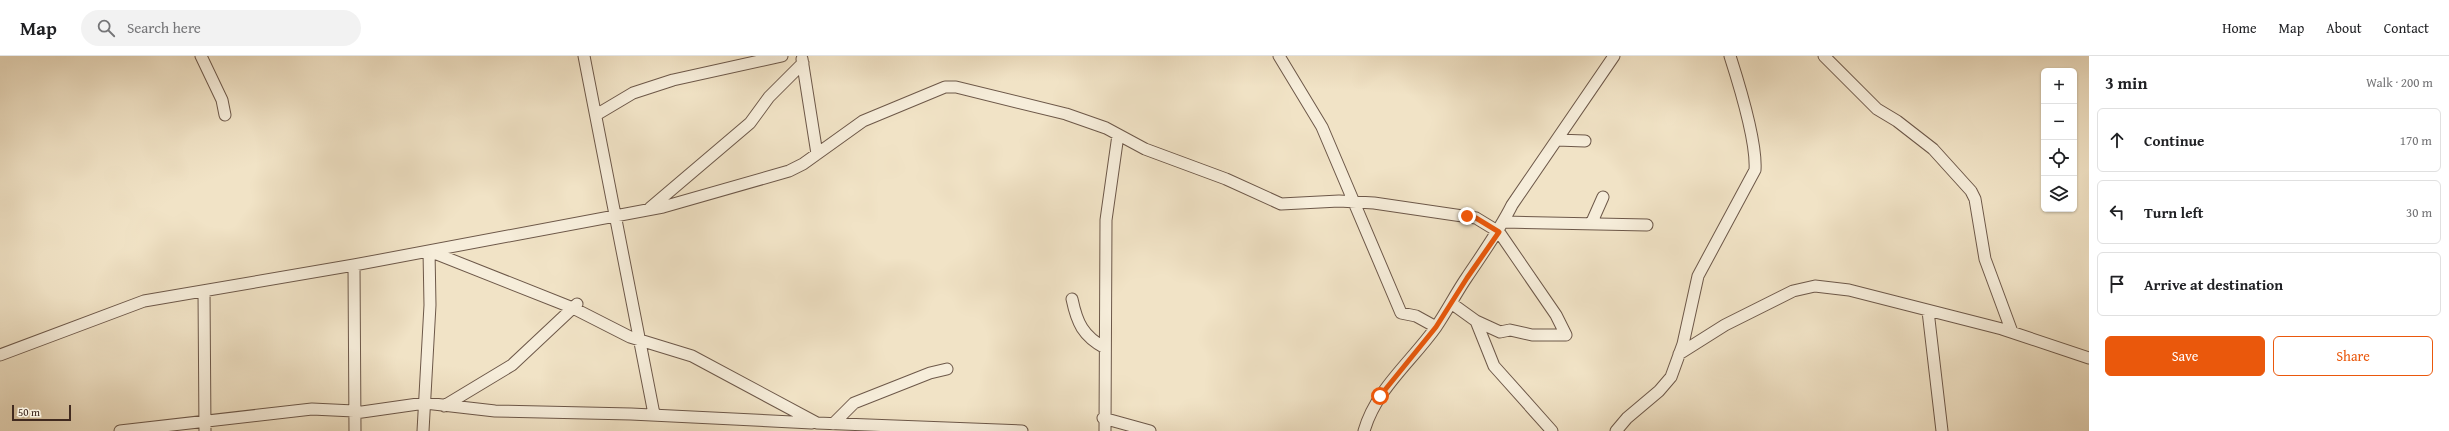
<!DOCTYPE html>
<meta charset="utf-8">
<style>
body{margin:0;font-family:"Gentium Book Plus",serif;background:#f2f2f2;color:#202124}
.controls{position:absolute;right:12px;top:12px;display:grid;overflow:hidden;border-radius:6px;box-shadow:0 1px 3px #0004}
.controls button{width:36px;height:36px;display:grid;place-items:center;padding:0;border:0;border-bottom:1px solid #e0e0e0;background:#fff;color:#202124;font:20px sans-serif}
.scale{position:absolute;left:12px;bottom:10px;width:59px;box-sizing:border-box;padding-left:4px;border:2px solid #412a1f;border-top:0;font-size:11px;line-height:14px;white-space:nowrap;color:#412a1f;-webkit-text-stroke:3px #f6edda;paint-order:stroke}
.stop{position:absolute;width:12px;height:12px;margin:-9px;border:3px solid #ea580c;border-radius:50%;background:#fff}
.stop.end{background:#ea580c;border-color:#fff;box-shadow:0 1px 4px #0008}
.list{margin:0;padding:0;list-style:none}
h2{display:flex;justify-content:space-between;align-items:center;height:52px;margin:0;padding:0 16px;font-size:17px}
h2 small{font-size:13px;font-weight:400;color:#757577}
.list li{display:grid;grid-template-columns:26px 1fr auto;gap:12px;align-items:center;box-sizing:border-box;height:64px;margin:0 8px 8px;padding:0 8px;border:1px solid #e0e0e0;border-radius:6px}
.list b{display:block;font-size:15px;white-space:nowrap}
.list em{font-size:13px;font-style:normal;color:#757577}
.actions{display:flex;gap:8px;padding:12px 16px}
.actions a{flex:1;padding:9px 0;border:1px solid #ea580c;border-radius:6px;text-align:center;font-size:14px;color:#ea580c}
.actions .main{background:#ea580c;color:#fff}
.icon{flex:none;width:22px;height:22px;fill:none;stroke:currentColor;stroke-width:2;stroke-linecap:round;stroke-linejoin:round}
.map{position:relative;flex:none;width:2089px;height:375px;overflow:hidden}
header{display:flex;align-items:center;gap:24px;box-sizing:border-box;height:56px;padding:0 20px;background:#fff;border-bottom:1px solid #e0e0e0}
header strong{font-size:19px}
nav{display:flex;gap:22px;margin-inline-start:auto;font-size:14px}
.search{width:280px;height:36px;background:#f2f2f2;display:flex;align-items:center;gap:10px;box-sizing:border-box;padding:0 14px;border-radius:22px;color:#757577;font-size:15px}
main{display:flex}
aside{flex:1;background:#fff}
.map>svg:first-child{display:block}
</style>
<header>
<strong>Map</strong>
<div class="search"><svg class="icon" aria-label="search" viewBox="0 0 24 24"><circle cx="10" cy="10" r="6"/><path d="M15 15l6 6"/></svg>Search here</div>
<nav><a>Home</a><a>Map</a><a>About</a><a>Contact</a></nav>
</header>
<main>
<div class="map">
<svg width="2089" height="375" viewBox="0 0 2089 375">
<rect width="100%" height="100%" fill="#f1e3c6"/>
<filter id="stains"><feTurbulence type="fractalNoise" baseFrequency=".005" numOctaves="4"/><feColorMatrix values="0 0 0 0 .2 0 0 0 0 .09 0 0 0 0 .02 0 0 0 .5 -.17"/></filter>
<radialGradient id="worn" r=".72"><stop offset=".6" stop-color="#630" stop-opacity="0"/><stop offset="1" stop-color="#630" stop-opacity=".3"/></radialGradient>
<g fill="none" stroke-linecap="round" stroke-linejoin="round">
<g stroke="#6d5849" stroke-width="13">
<path id="minor" d="M 201,0 L 222,44 L 225,59
M 584,0 L 654,358
M 1279,0 L 1322,71 L 1401,257 L 1416,260 L 1436,271
M 1824,0 L 1877,53 L 1897,65 L 1933,93 L 1971,135 L 1975,143 L 1985,203 L 2012,276
M 802,3 L 817,98
M 596,59 L 633,37 L 673,24 L 782,0
M 1557,84 L 1585,85
M 650,152 L 750,67 L 769,41 L 803,7
M 1504,166 L 1647,169
M 1591,168 L 1603,141
M 354,209 L 355,375
M 204,235 L 205,375
M 1072,243 C 1077,267 1083,280 1105,292
M 1451,247 L 1476,265 L 1494,310 L 1552,375
M 1928,255 L 1942,375
M 1679,298 L 1725,269 L 1793,235 L 1815,230 L 1849,234 L 2002,273 L 2089,302
M 0,299 L 144,245 L 354,209 L 663,151 L 789,115 L 803,108 L 863,65 L 945,31 L 956,31 L 1066,58 L 1106,72 L 1145,93 L 1226,123 L 1281,148 L 1339,145 L 1374,147 L 1476,162 L 1499,176 L 1556,259 L 1566,279 L 1532,279 L 1510,274 L 1500,276 L 1476,265
M 444,350 L 512,309 L 577,248
M 355,357 L 425,347 L 495,355 L 631,358 L 812,367
M 1103,362 L 1150,375
M 833,368 L 854,347 L 930,317 L 947,313
M 120,375 L 312,353 L 354,355
M 423,375 L 430,249 L 429,195 L 573,252 L 630,281 L 692,300 L 817,367 L 1022,375
M 1105,375 L 1106,164 L 1118,79
M 1364,375 C 1376,333 1412,305 1436,271 C 1447,255 1456,237 1467,221 C 1483,197 1499,175 1512,149 L 1614,0
M 1616,375 L 1627,362 L 1659,335 L 1671,321 L 1683,288 L 1698,220 L 1755,114 C 1757,86 1739,28 1730,0"/>
</g>
<use href="#minor" stroke="#f6edda" stroke-width="11"/>
</g>
<g fill="none" stroke-linecap="round" stroke-linejoin="round">
<path stroke="#ea580c" stroke-width="5" d="M 1380,340 L 1436,271 L 1467,222 L 1499,176 L 1476,162 L 1467,160"/>
</g>
<rect width="100%" height="100%" filter="url(#stains)"/>
<rect width="100%" height="100%" fill="url(#worn)"/>
</svg>
<div class="controls">
<button>+</button>
<button>−</button>
<button><svg class="icon" aria-label="locate" viewBox="0 0 24 24"><circle cx="12" cy="12" r="6"/><path d="M12 2v4M12 18v4M2 12h4M18 12h4"/></svg></button>
<button><svg class="icon" aria-label="layers" viewBox="0 0 24 24"><path d="M12 4l9 5-9 5-9-5zM3 14l9 5 9-5"/></svg></button>
</div>
<div class="scale">50 m</div>
<div class="stop" style="left:1380px;top:340px"></div>
<div class="stop end" style="left:1467px;top:160px"></div>
</div>
<aside>
<h2>3 min<small>Walk · 200 m</small></h2>
<ul class="list">
<li><svg class="icon" aria-label="ahead" viewBox="0 0 24 24"><path d="M12 20V5M6 11l6-6 6 6"/></svg><div><b>Continue</b></div><em>170 m</em></li>
<li><svg class="icon" aria-label="left" viewBox="0 0 24 24"><path d="M17 20v-9H6M10 6l-5 5 5 5"/></svg><div><b>Turn left</b></div><em>30 m</em></li>
<li><svg class="icon" aria-label="arrive" viewBox="0 0 24 24"><path d="M6 21V4h12l-3 4 3 4H6"/></svg><div><b>Arrive at destination</b></div></li>
</ul>
<div class="actions"><a class="main">Save</a><a>Share</a></div>
</aside>
</main>
